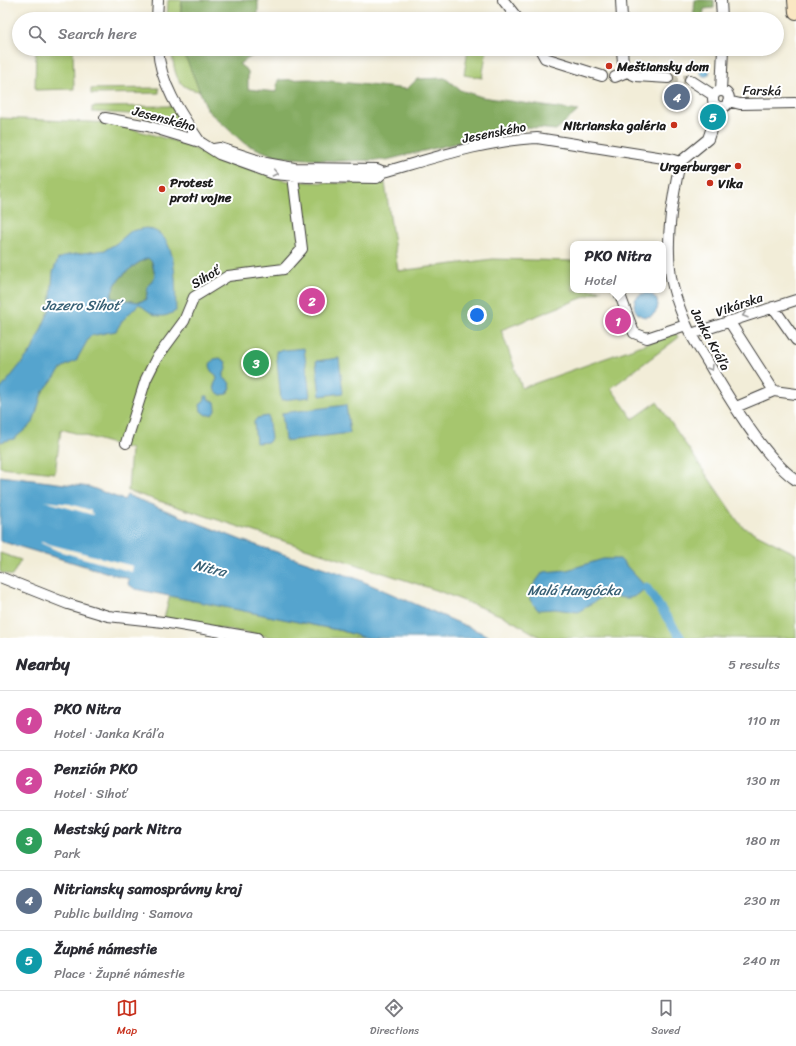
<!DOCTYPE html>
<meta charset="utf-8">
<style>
body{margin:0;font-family:Sriracha,sans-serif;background:#f2f2f3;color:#2b2b33}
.you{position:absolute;left:477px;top:315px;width:14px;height:14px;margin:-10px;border:3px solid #fff;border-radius:50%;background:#1a73e8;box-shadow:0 0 0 6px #1a73e833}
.badge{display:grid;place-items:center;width:26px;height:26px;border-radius:50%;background:#c8321e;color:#fff;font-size:13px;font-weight:700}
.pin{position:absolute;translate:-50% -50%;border:2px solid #fff;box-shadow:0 1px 4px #0006}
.popup{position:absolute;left:570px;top:241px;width:96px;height:52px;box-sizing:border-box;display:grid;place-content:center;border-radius:8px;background:#fff;filter:drop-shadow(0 1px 3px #0005);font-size:13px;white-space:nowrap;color:#7c7c81}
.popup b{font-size:15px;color:#2b2b33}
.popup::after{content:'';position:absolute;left:50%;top:100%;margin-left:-8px;border:8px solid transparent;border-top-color:#fff}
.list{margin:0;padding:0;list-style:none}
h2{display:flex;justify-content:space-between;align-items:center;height:52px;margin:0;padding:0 16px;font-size:17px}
h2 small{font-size:13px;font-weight:400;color:#7c7c81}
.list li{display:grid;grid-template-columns:26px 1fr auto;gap:12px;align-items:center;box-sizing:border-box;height:60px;padding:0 16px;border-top:1px solid #e1e1e2}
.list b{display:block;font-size:15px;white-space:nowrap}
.list p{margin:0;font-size:13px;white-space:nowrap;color:#7c7c81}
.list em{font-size:13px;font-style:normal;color:#7c7c81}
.icon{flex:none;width:22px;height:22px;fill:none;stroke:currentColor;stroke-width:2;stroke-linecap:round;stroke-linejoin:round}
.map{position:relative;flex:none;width:796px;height:638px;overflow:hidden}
.search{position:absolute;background:#fff;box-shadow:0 2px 6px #0003;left:12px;right:12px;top:12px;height:44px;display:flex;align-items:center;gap:10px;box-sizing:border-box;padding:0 14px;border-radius:22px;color:#7c7c81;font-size:15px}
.sheet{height:352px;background:#fff}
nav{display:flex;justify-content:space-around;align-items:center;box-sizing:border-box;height:56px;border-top:1px solid #e1e1e2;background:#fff;font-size:11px;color:#7c7c81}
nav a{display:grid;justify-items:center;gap:2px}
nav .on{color:#c8321e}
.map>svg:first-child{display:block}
</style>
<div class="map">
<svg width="796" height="638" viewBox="0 0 796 638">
<rect width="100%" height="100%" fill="#fff"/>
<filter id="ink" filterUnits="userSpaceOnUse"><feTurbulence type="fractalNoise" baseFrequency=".025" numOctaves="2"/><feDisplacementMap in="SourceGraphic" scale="8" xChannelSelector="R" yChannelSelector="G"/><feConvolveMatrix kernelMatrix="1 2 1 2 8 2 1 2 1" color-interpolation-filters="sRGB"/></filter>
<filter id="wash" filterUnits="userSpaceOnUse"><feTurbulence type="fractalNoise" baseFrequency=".012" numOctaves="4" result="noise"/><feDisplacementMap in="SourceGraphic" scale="16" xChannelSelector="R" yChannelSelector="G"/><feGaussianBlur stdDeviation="0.9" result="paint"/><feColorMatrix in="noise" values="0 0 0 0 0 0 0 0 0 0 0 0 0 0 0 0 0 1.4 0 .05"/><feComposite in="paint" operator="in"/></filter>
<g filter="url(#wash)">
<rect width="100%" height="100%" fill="#f2edd8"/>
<path fill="#a6c66e" stroke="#617145" d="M 168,0 L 182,0 L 180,19 L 167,19 Z
M 36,49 L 73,49 L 74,89 L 35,90 Z
M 171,49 L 185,49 L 186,58 L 200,91 C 174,89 175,70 171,49 Z
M 468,49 L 487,49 L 482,78 L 464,75 Z
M 159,88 L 159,93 L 91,94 L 91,89 Z
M 172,106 L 183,126 L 181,129 L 145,117 L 129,114 L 92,112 L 92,107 Z
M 0,118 L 111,123 L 178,142 L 227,162 L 288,181 L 331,183 L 385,183 L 398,271 L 493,259 L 573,261 L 573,290 L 602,290 L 501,330 L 522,388 L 676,333 L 678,338 L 611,388 L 633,419 L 657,402 L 737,520 L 743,527 L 796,554 L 796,638 L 542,638 L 505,617 L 436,590 L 128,491 L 131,449 L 61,429 L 55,473 L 0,467 Z
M 0,553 L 21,560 L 12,576 L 0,572 Z
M 170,595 L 342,631 L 365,638 L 277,638 L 164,619 Z"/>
<path fill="#84ab61" stroke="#50643e" d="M 182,0 L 258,0 L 258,19 L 180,19 Z
M 695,0 L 714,0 L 714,8 L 704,9 L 703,19 L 693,19 Z
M 185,49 L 254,49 L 254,55 L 239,64 L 248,71 L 248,89 L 276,92 L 278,80 L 310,79 L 407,89 L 417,79 L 445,78 L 460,90 L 482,97 L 578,111 L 556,130 L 527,127 L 515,129 L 386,160 L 337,161 L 277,157 L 245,144 L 208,111 L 186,58 Z
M 148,258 L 152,262 L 155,276 L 148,286 L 146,300 L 138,302 L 112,298 C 109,283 135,263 148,258 Z"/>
<path fill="#55a4ce" stroke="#386075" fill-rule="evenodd" d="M700.5 72a4.5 4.5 0 1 1 9 0a4.5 4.5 0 1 1-9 0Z
M 146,228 C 150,229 157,231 160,234 C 178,248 175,290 176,311 C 159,321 153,315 139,304 L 122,321 L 116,331 L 90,336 L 76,361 L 63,367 L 42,393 L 33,423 L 14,439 L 0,442 L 0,390 L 32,350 L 50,309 L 53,272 L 58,259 L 68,255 L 105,250 L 117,243 L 131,231 ZM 148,258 L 152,262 L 155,276 L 148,286 L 146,300 L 138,302 L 112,298 C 109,283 135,263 148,258 Z
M634 305a12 12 0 1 1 24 0a12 12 0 1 1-24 0Z
M 304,348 L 310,397 L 281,400 L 276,351 Z
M 220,358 L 226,362 L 227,368 L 224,373 L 224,378 L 229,382 L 231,388 L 227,394 L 221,395 L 215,391 L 214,385 L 217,379 L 216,375 L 211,371 L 210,364 L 214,359 Z
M 339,358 L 343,393 L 320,396 L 316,361 Z
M 205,396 L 208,396 L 208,399 L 215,402 L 216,409 L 213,414 L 206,415 L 201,411 L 200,405 L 205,399 Z
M 346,405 L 350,433 L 285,441 L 282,413 Z
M 268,416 L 271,438 L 269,442 L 256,443 L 254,422 L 257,418 Z
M 0,476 L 90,487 L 124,500 L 127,495 L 241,540 L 355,578 L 494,638 L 365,638 L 342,631 L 135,589 L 128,584 L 129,579 L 0,541 Z
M 603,559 L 620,559 L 646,587 C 633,602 624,599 607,594 L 578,612 L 555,609 L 538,610 L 530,600 L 529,591 L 543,572 L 567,570 Z"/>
<path fill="#f2edd8" d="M 44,501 L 70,504 L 90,510 L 93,515 Z
M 41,542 L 133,566 L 132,572 L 58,551 L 41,543 Z"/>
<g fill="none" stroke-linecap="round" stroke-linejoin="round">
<path stroke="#55a4ce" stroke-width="9" d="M 646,587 L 681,638"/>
</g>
</g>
<g filter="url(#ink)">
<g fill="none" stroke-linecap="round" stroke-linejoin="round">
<path stroke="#c7c3b2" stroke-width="10" stroke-dasharray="10 5" stroke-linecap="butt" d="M 668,78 L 690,80"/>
<g stroke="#3c3b38" stroke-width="12">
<path id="street" d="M 503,0 L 518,19
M 621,0 L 622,19
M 721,0 L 722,19
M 157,19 L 158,0
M 158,49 C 160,84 181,114 200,142
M 540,49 L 545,58 L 602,76
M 622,49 L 623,64 L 627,72 L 636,76 L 668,78
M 615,77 L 627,72
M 690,80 L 713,95
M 721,91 L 723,49
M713 99a8 8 0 1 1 16 0a8 8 0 1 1-16 0Z
M 728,101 L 740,104 L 796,103
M 105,118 L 148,126 L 200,142 L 219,154 L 274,174 L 307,177 L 377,178 L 384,172 C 433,158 487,140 537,138 L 670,159 L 680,162
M 214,149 L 220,148 L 266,163 L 294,168 L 377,169 L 384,172
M 680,162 C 673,196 666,234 670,268 C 671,287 679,307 686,324 C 691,337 700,349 707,361 C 727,395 764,458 796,480
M 680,162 L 708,139 L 719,107
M 623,290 L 620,295 L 634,333 L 647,338 L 686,325
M 773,307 L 796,340
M 729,321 L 774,391
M 691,334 L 796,300
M 736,407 L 774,391 L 796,394
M 126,443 L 146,379 L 156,359 L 184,321 L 194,297 L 228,276 L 284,269 L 302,249 L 293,176 L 294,168
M 0,577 L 68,604 L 108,616 L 163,622 L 257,638"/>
</g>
<g stroke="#3c3b38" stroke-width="16">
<path id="secondary" d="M 795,0 L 796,12"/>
</g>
<use href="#street" stroke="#fff" stroke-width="10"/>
<use href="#secondary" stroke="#fae7c3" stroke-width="14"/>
</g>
<defs><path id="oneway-chevron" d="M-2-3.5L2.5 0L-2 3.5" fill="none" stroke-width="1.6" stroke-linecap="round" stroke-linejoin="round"/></defs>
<g stroke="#999">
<use href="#oneway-chevron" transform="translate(275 173) rotate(12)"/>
<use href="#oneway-chevron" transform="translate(745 315) rotate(162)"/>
<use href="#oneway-chevron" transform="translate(711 368) rotate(59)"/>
</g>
</g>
<g fill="#c8321e" stroke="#fff" stroke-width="1.5">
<circle cx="609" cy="66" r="4"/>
<circle cx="674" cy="125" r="4"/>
<circle cx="738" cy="166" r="4"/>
<circle cx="710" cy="183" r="4"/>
<circle cx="162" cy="189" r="4"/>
</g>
<g text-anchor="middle" stroke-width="4" stroke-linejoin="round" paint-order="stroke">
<g font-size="13" font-weight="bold" fill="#1c1c1c" stroke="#fff" text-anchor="start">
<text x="617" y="71">Meštiansky dom</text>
<text x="666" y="130" text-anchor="end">Nitrianska galéria</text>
<text x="730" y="171" text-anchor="end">Urgerburger</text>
<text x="170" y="187">Protest<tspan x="170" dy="15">proti vojne</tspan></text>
<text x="718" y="188">Vika</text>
</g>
<g font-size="13" fill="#1c1c1c" stroke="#fff">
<text transform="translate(762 90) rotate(1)" y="5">Farská</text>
<text transform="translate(164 118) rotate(15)" y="5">Jesenského</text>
<text transform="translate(494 132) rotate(-11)" y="5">Jesenského</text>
<text transform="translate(206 276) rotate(-31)" y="5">Sihoť</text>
<text transform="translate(739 304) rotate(-19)" y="5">Vikárska</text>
<text transform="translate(711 339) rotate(62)" y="5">Janka Kráľa</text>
</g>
<g font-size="14" font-style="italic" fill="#386075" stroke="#fff">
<text x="82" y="310">Jazero Sihoť</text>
<text transform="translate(210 568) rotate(14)" y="5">Nitra</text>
<text x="574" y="595">Malá Hangócka</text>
</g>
</g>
</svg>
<div class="you"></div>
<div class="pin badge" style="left:618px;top:321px;background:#d1479c">1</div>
<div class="popup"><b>PKO Nitra</b>Hotel</div>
<div class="pin badge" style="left:312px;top:301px;background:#d1479c">2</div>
<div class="pin badge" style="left:256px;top:363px;background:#2e9e5b">3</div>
<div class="pin badge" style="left:677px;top:97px;background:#5c6f8a">4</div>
<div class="pin badge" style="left:713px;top:117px;background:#0f9aa8">5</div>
<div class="search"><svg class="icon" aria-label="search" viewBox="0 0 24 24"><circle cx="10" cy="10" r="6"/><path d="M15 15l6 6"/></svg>Search here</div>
</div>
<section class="sheet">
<h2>Nearby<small>5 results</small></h2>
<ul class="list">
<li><span class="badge" style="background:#d1479c">1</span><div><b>PKO Nitra</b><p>Hotel · Janka Kráľa</p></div><em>110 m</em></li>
<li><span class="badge" style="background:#d1479c">2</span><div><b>Penzión PKO</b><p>Hotel · Sihoť</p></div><em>130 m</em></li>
<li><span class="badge" style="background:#2e9e5b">3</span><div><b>Mestský park Nitra</b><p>Park</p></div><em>180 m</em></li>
<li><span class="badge" style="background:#5c6f8a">4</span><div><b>Nitriansky samosprávny kraj</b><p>Public building · Samova</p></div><em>230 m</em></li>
<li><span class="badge" style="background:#0f9aa8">5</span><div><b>Župné námestie</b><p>Place · Župné námestie</p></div><em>240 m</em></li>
</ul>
</section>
<nav>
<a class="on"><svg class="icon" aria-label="map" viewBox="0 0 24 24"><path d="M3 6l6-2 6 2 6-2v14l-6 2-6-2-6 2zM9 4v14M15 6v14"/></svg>Map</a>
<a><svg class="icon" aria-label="directions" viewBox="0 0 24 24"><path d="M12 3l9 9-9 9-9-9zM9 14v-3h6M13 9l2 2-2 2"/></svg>Directions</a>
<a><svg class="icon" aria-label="saved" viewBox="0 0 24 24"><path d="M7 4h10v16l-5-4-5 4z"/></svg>Saved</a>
</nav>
